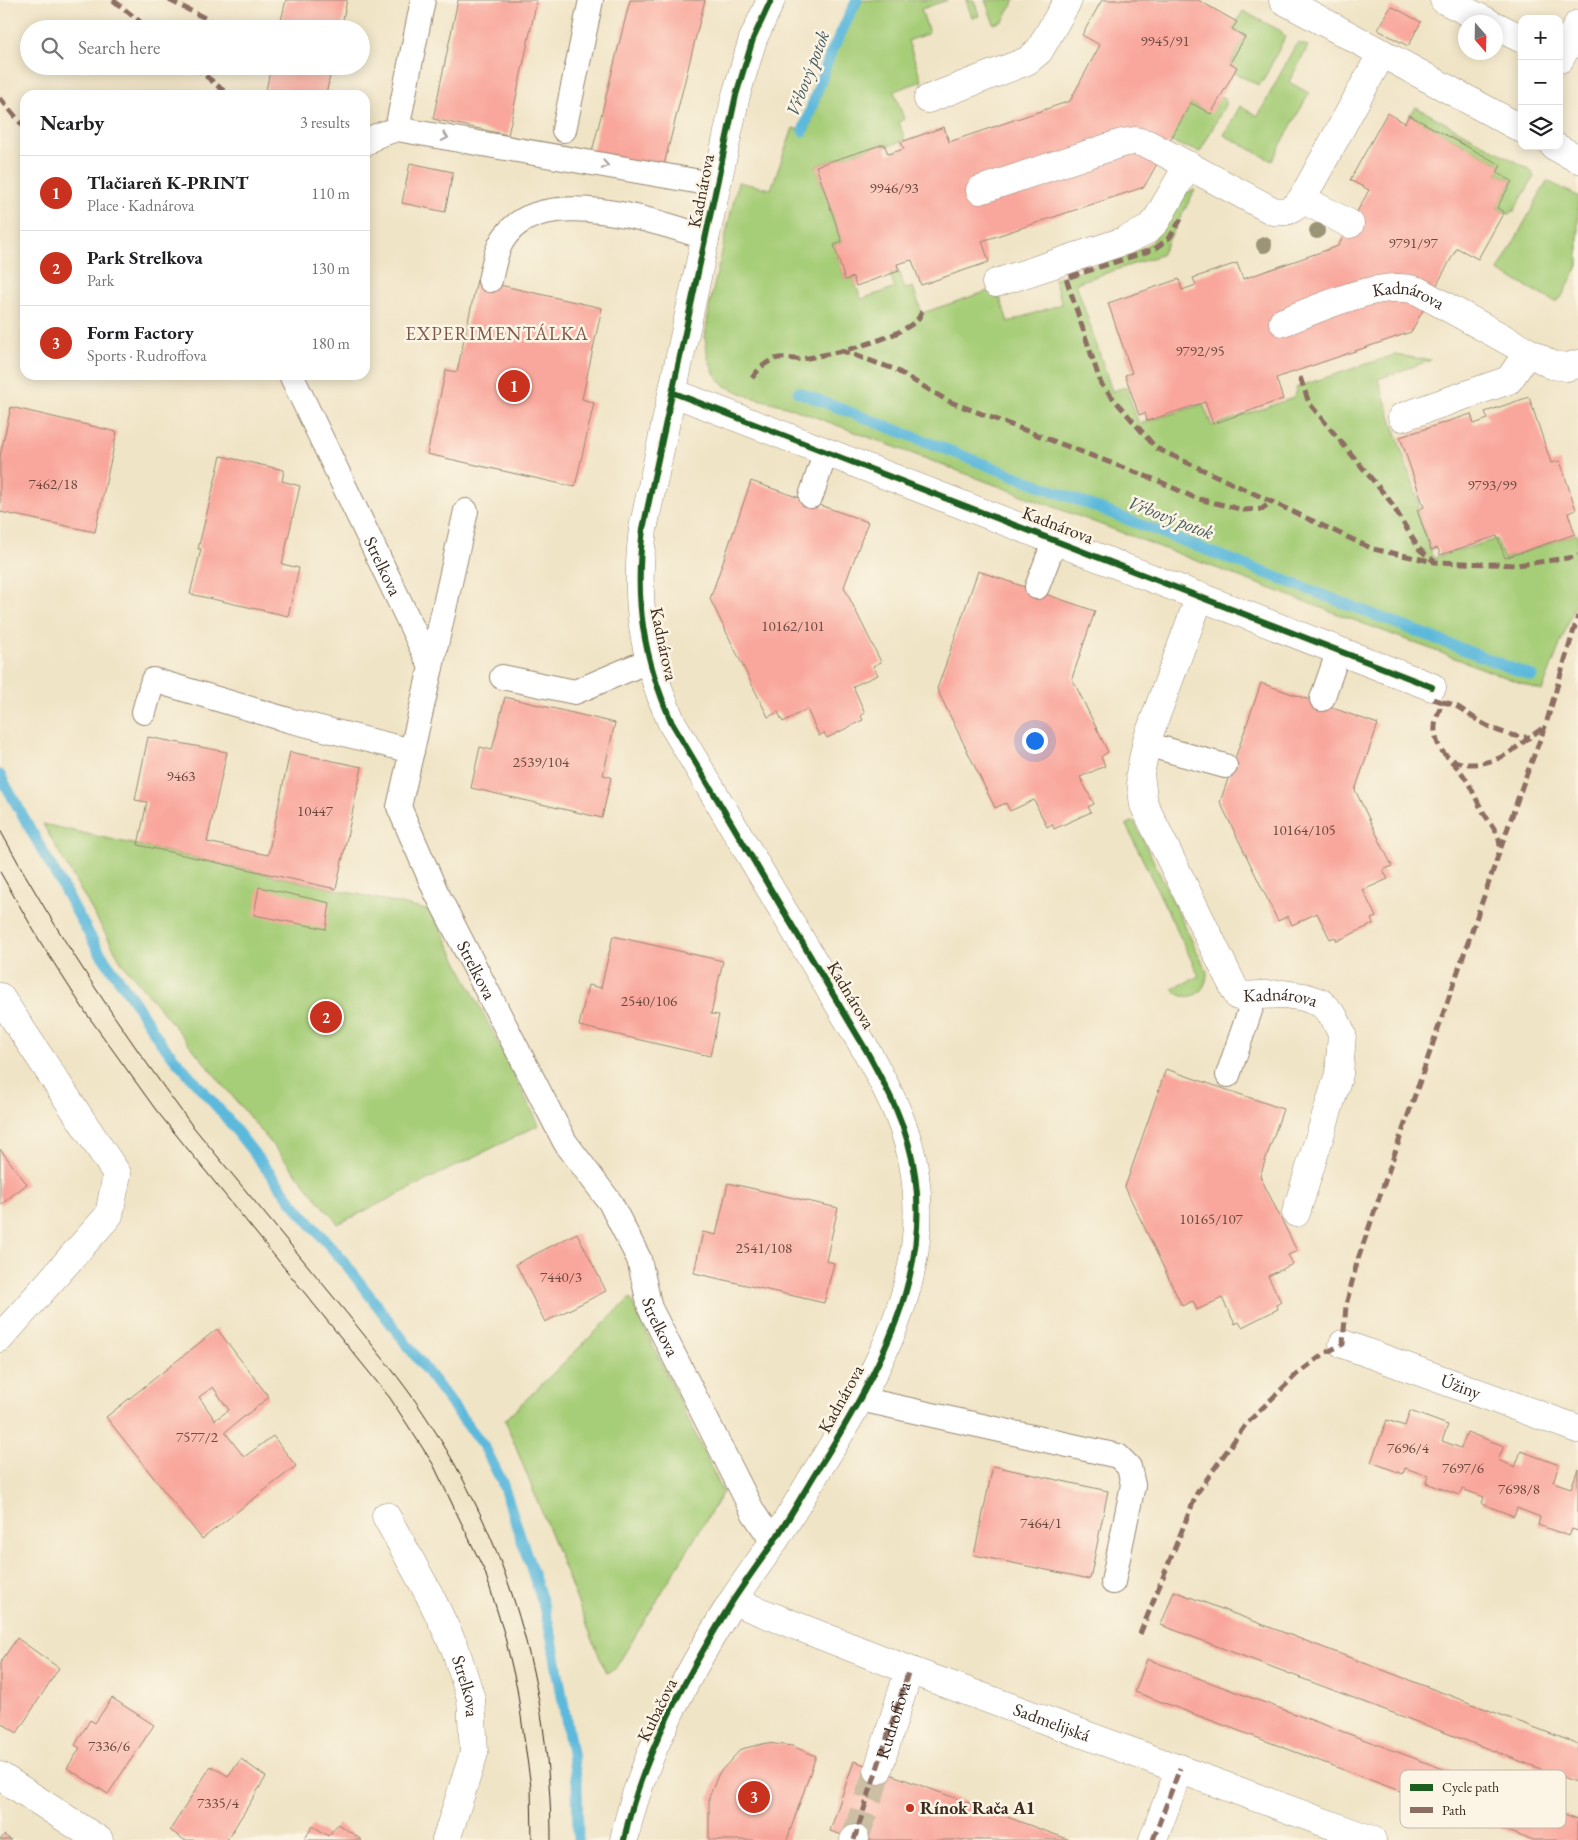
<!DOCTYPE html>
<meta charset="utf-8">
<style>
body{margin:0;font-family:"EB Garamond",serif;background:#f2f2f2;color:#202124}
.controls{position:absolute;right:15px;top:15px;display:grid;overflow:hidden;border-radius:10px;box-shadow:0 2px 12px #0003}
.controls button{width:45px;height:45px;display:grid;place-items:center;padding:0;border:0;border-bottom:1px solid #e0e0e0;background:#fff;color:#202124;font:25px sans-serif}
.compass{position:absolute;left:1458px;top:15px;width:45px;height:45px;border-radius:50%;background:#fff;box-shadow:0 2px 12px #0003;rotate:160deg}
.you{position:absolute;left:1034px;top:740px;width:18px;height:18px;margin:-12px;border:4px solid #fff;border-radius:50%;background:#1a73e8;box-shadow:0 0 0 8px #1a73e833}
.badge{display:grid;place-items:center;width:32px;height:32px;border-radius:50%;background:#c8321e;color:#fff;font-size:16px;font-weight:700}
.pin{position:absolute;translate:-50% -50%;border:2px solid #fff;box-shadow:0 1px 5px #0006}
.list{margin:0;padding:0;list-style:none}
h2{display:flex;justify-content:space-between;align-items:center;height:65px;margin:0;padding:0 20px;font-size:21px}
h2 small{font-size:16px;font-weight:400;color:#757577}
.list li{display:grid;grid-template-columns:32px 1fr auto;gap:15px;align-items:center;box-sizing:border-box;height:75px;padding:0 20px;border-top:1px solid #e0e0e0}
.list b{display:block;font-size:19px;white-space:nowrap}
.list p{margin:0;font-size:16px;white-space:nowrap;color:#757577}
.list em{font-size:16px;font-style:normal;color:#757577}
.icon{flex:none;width:28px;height:28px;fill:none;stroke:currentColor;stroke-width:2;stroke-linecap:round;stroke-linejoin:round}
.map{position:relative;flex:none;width:1578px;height:1840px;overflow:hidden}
.search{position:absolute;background:#fff;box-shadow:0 2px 12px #0003;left:20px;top:20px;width:350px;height:55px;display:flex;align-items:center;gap:12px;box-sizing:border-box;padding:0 18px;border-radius:28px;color:#757577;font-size:19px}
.panel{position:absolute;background:#fff;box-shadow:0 2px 12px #0003;left:20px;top:90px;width:350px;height:290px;border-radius:15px}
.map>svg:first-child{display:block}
</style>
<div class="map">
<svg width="1578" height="1840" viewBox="0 0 1578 1840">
<rect width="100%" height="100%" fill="#fcf5e5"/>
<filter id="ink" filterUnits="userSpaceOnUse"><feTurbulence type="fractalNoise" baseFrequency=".02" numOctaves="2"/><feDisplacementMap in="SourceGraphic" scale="10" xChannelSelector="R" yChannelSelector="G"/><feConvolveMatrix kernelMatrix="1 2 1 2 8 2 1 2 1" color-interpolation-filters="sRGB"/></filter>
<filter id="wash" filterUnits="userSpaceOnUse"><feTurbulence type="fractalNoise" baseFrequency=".0096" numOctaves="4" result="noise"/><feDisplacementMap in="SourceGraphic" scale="20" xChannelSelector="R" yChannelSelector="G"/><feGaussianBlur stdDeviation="1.12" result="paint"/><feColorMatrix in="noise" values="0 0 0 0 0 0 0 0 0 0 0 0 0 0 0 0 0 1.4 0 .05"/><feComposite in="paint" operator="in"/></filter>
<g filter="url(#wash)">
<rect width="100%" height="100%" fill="#f0e4c6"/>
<path fill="#a6cd77" stroke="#707c4a" d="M 863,0 L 948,0 L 921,9 L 929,33 L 908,41 L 922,81 L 894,91 L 904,119 L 899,122 L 905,140 L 885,147 L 884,144 L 816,166 L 842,242 L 834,245 L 845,279 L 853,277 L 861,299 L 895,288 L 890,274 L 899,271 L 905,289 L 913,287 L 922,313 L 997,288 L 1008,322 L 1062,304 L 1054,279 L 1129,255 L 1151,243 L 1187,192 L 1195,190 L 1161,255 L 1076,283 L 1112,391 L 1126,387 L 1139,424 L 1203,404 L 1212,426 L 1293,398 L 1297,387 L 1394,355 L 1431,360 L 1378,379 L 1420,506 L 1416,508 L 1433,558 L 1496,539 L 1504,559 L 1575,534 L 1578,536 L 1578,598 L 1542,691 L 786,406 L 750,397 L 725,386 L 715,375 L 708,358 L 705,338 L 710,303 L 738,182 L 771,189 L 793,128 L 808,132 L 840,40 Z
M 966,0 L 974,0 L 979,16 L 972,18 Z
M 985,0 L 1015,0 L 1003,21 L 994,24 Z
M 1243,11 L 1281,31 L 1285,37 L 1263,81 L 1258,85 L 1227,69 L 1245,37 L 1232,29 Z
M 1298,43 L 1308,46 L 1289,82 L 1309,93 L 1272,161 L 1224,135 L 1240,106 L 1258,116 L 1295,46 Z
M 1214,93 L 1225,98 L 1225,105 L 1200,152 L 1169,141 L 1191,103 L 1204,110 Z
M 1416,107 L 1531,170 L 1534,177 L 1514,211 L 1508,214 L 1497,208 L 1512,181 L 1497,173 L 1501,165 L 1409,115 Z
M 1547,181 L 1578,196 L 1578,266 L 1561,298 L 1555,302 L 1498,271 Z
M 1134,821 L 1207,972 C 1208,992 1188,1006 1172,989 L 1199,976 L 1126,825 Z
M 43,824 L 432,911 L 539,1125 L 338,1224 L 122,963 Z
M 630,1298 L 723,1492 L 615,1669 L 606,1673 L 505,1420 Z"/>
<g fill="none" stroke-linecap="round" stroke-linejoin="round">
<path stroke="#5db9db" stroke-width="11" d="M 803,131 L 830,55 L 857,0
M 798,392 L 1532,676
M 0,775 L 98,950 L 132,998 L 161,1043 L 224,1115 L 301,1213 L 345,1263 L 485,1448 L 502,1482 L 543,1603 L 552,1639 L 577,1782 L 578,1840"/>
</g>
<g id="blocks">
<path fill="#f9a79c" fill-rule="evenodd" d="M 286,0 L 347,0 L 341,29 L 279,29 Z
M 458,0 L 537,0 L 508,135 L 433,119 Z
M 630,0 L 705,0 L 663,169 L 592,152 Z
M 1102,0 L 1198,0 L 1237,22 L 1232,29 L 1245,37 L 1230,63 L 1237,67 L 1211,114 L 1191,103 L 1144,187 L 982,241 L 989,262 L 921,285 L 912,260 L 897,264 L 899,271 L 856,286 L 853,277 L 845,280 L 834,245 L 842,242 L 816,166 L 884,144 L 888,154 L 904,149 L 901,142 L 944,127 L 949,142 L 1070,101 L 1100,45 L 1082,35 Z
M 1391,6 L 1421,22 L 1408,46 L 1378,30 Z
M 271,66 L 332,66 L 326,95 L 265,95 Z
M 1387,113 L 1405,123 L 1409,115 L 1501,165 L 1497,173 L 1512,181 L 1497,208 L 1504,212 L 1478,259 L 1457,248 L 1411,332 L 1276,378 L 1283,399 L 1213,424 L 1205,402 L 1147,421 L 1145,413 L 1139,415 L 1125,375 L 1132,373 L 1108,303 L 1179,279 L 1182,290 L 1196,285 L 1193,278 L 1237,263 L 1243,279 L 1338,246 L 1369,190 L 1350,180 Z
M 410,163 L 453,172 L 445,212 L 402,203 Z
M 477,280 L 602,308 L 582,399 L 594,403 L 575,487 L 427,454 L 446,370 L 457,372 Z
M 1529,397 L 1551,463 L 1560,461 L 1576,510 L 1568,513 L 1575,534 L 1505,558 L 1497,536 L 1440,555 L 1438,548 L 1431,550 L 1417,510 L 1424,507 L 1400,437 L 1471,414 L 1474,424 L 1488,419 L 1485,412 Z
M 11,407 L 117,432 L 95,532 L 0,512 L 0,456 Z
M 221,456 L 284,470 L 282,481 L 300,486 L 282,564 L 299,568 L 288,616 L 190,594 L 201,549 L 198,549 Z
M 751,481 L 868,522 L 844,587 L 881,662 L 873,666 L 878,675 L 853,686 L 865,713 L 861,716 L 863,720 L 827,738 L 824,733 L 819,736 L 807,709 L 783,722 L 778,712 L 768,717 L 710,599 Z
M 978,571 L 1095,611 L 1072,678 L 1108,752 L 1101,757 L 1105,766 L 1080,777 L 1094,804 L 1088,807 L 1091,812 L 1054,829 L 1052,824 L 1047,827 L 1034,800 L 1010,811 L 1006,803 L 995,808 L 937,689 Z
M 1261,683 L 1378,724 L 1355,790 L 1392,866 L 1383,870 L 1388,879 L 1363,890 L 1376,917 L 1371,919 L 1373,924 L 1337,941 L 1335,937 L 1330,939 L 1317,913 L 1292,925 L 1288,916 L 1278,921 L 1220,802 Z
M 505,697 L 615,723 L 603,775 L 611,777 L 602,818 L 471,788 L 480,747 L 492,750 Z
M 148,737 L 227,752 L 207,842 L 268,855 L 290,752 L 362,767 L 336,889 L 138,845 L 147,802 L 135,800 Z
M 259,887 L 330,903 L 326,929 L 254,915 Z
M 613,936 L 723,961 L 711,1014 L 719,1015 L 710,1056 L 579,1026 L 588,985 L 601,988 Z
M 1166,1069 L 1283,1109 L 1260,1176 L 1297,1251 L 1288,1255 L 1293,1264 L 1268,1276 L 1281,1302 L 1276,1305 L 1278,1309 L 1242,1327 L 1239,1322 L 1235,1324 L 1222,1298 L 1197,1310 L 1193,1301 L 1182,1306 L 1125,1187 Z
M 0,1149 L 27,1184 L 0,1205 Z
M 728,1183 L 838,1208 L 826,1261 L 834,1263 L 824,1303 L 694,1273 L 703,1232 L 716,1235 Z
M 577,1233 L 606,1291 L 545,1322 L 516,1264 Z
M 217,1329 L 269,1397 L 225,1432 L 244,1457 L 273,1436 L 296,1466 L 202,1539 L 106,1417 ZM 213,1387 L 229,1410 L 215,1420 L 199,1397 Z
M 1410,1411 L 1448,1425 L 1442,1441 L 1461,1448 L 1467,1432 L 1504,1446 L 1498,1460 L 1515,1467 L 1521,1451 L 1559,1465 L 1553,1482 L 1571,1488 L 1578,1469 L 1578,1531 L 1572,1529 L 1569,1536 L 1538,1525 L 1540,1517 L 1517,1508 L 1514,1516 L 1482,1504 L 1484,1497 L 1462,1489 L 1459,1495 L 1426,1483 L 1428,1476 L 1405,1468 L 1403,1474 L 1371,1462 L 1387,1420 L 1405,1426 Z
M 993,1466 L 1108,1491 L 1090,1579 L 974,1555 Z
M 1174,1591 L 1578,1744 L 1578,1783 L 1161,1625 Z
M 17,1638 L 59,1668 L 17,1733 L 0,1722 L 0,1663 Z
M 1147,1659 L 1578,1819 L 1578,1840 L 1531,1840 L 1135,1692 Z
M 112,1698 L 154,1725 L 108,1794 L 67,1768 L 80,1748 L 75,1745 L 90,1720 L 95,1723 Z
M 767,1743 L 792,1746 L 816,1756 L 787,1840 L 709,1840 L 709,1797 L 719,1773 L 741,1749 Z
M 241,1759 L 266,1777 L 227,1840 L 184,1840 L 170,1830 L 211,1766 L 228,1776 Z
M 854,1761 L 1070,1840 L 858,1840 L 830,1831 Z
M 338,1824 L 362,1840 L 304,1840 L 313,1826 L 328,1836 Z
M 4,1835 L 11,1840 L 0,1840 Z"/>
</g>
</g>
<g filter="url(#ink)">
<use href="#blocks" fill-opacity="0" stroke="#968772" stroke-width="1"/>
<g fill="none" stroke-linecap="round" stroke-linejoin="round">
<path stroke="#ccbfa4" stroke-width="28" stroke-dasharray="28 14" stroke-linecap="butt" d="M 855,1839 L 878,1770"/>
<g stroke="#968772" stroke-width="26">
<g id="lane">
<path d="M 397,129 L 718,185"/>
<path d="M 564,130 L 591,0"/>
<path d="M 365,144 L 376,136 L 397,129 L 423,0"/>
<path d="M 490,280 C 494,264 496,247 507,234 C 545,185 658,221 707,238"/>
<path id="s1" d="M 291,375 L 431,667 L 399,807 L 436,892 L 565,1142 L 610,1202 L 639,1259 L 650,1308 L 753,1512 L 773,1542"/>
<path d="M 811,496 L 826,451"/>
<path d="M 1037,587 L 1055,540"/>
<path d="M 431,667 L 466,511"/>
<path d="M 502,677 L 575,692 L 648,661"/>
<path d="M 1322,699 L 1339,650"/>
<path d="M 144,712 L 153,680 L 288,720 L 412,751"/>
<path d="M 1146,744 L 1225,766"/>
<path d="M 1228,1075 L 1255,996"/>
<path d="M 860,1399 L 1118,1456 L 1129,1467 L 1133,1485 L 1113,1582"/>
</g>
</g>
<g stroke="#968772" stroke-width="29">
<g id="street">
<path d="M 1283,0 L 1522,129"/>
<path d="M 1444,0 L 1488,22"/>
<path d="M 1496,26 L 1522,39"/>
<path d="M 1560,59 L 1578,24"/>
<path d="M 928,99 L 1027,61 L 1039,51 L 1068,0"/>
<path d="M 1554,146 L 1578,159"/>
<path d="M 980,190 L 1122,143 L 1135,141 L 1148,144 L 1273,211 C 1287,213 1294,210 1302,199 L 1382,53"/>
<path d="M 1302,199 L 1350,224"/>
<path d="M 996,283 L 1124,241 L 1147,230 L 1156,221 L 1188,165"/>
<path id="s2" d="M 1283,322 C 1318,309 1382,278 1418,291 L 1552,365 L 1567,367 L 1578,364"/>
<path d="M 674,393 L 1432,687"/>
<path d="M 1402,417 L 1509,380 L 1528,352"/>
<path id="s3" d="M 1200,596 L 1147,740 L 1140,774 L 1144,805 L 1238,996 L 1284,994 L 1304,997 L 1321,1003 L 1334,1017 L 1342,1034 L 1339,1074 L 1296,1213"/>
<path d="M 0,997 L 117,1174 L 109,1215 L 0,1338"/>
<path id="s4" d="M 1343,1344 L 1578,1429"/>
<path id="s5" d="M 386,1516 L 429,1594 L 455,1648 L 471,1699 L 474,1753 L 446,1840"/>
<path id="s6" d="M 733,1601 L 909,1670 L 1372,1840"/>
<path id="s7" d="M 878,1770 L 909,1670"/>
<path d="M 0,1776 L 99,1840"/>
<path d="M 624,1840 C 641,1757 688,1673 732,1602 C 745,1582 759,1563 772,1544 C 791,1516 807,1486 825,1458 C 877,1373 930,1279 915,1175 C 909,1129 888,1090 866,1050 L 672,723 C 643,658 634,600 643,529 L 736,95 L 753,39 L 771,0"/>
<path d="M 854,1840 L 855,1839"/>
<path d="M 1153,1840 L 1180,1768"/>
</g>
</g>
<use href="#lane" stroke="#fff" stroke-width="24"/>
<use href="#street" stroke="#fff" stroke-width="28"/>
<path stroke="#3b2a1e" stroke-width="1" d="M 0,830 C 56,933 121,1030 191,1124 C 243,1188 297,1252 349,1316 C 374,1348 402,1380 424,1414 C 509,1541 551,1688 551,1840
M 0,872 L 41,943 L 86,1013 L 156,1110 L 390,1398 L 433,1464 L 485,1572 L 504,1633 L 517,1688 L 531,1787 L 532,1840"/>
<path stroke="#8d6e63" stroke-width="5" stroke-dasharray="10 5" stroke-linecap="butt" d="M 113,0 L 149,29
M 169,0 L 227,29
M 194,66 L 224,91
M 0,98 L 25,128
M 1181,219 L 1170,237 L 1155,249 L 1066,278 L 1101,384 L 1156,448 L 1373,549 L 1435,562
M 840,350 L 894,369 L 948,401 L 1161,482 L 1195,498 L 1244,510 L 1262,509 L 1271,502
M 1300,377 L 1309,403 L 1390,501 L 1419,549 L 1435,562 L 1517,565 L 1575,557 L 1578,555
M 752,378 C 758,370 765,362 775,359 C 784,356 792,360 801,359 C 832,354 894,341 917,320 C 920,317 922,311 924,307
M 1433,699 L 1442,702 C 1439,712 1434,721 1435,732 C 1440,772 1482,769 1509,753 C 1519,746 1529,737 1540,730 L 1544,725
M 1442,702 C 1456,703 1466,713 1477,720 C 1491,729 1513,738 1530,737
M 1451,761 C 1471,780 1472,794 1485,815 C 1492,826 1499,833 1500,846
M 1140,1634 L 1197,1493 L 1246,1424 L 1297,1374 L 1325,1353 L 1343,1344 L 1346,1305 L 1358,1259 L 1523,784 L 1546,724 L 1578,616
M 854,1840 L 909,1670
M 1153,1840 L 1180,1768"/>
<g stroke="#fcf5e5" stroke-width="9">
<path id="cycleway" d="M 674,393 L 1432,687
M 624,1840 C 641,1757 688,1673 732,1602 C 745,1582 759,1563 772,1544 C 791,1516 807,1486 825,1458 C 877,1373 930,1279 915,1175 C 909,1129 888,1090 866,1050 L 672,723 C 643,658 634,600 643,529 L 736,95 L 753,39 L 771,0"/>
</g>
<use href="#cycleway" stroke="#1b5e20" stroke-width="6"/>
</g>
<g fill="#9b9476">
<circle cx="1317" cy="231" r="8"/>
<circle cx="1264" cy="245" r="8"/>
</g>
<defs><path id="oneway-chevron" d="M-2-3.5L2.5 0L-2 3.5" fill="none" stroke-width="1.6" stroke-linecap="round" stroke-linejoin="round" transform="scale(1.25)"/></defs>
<g stroke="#a79f9a">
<use href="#oneway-chevron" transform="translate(445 137) rotate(10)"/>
<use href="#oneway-chevron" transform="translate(605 165) rotate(10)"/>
</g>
</g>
<circle fill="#c8321e" stroke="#fcf5e5" stroke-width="2" cx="910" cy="1808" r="5"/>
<g text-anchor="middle" stroke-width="5" stroke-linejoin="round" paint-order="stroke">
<g font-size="15" fill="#6a493e">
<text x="1165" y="46">9945/91</text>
<text x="894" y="193">9946/93</text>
<text x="1413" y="248">9791/97</text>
<text x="1200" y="356">9792/95</text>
<text x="53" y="489">7462/18</text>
<text x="1492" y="490">9793/99</text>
<text x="793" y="631">10162/101</text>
<text x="541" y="767">2539/104</text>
<text x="181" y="781">9463</text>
<text x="315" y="816">10447</text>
<text x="1304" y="835">10164/105</text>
<text x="649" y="1006">2540/106</text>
<text x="1211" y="1224">10165/107</text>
<text x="764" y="1253">2541/108</text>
<text x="561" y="1282">7440/3</text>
<text x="197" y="1442">7577/2</text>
<text x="1408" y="1453">7696/4</text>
<text x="1463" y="1473">7697/6</text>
<text x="1519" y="1494">7698/8</text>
<text x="1041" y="1528">7464/1</text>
<text x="109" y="1751">7336/6</text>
<text x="218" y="1808">7335/4</text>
</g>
<g font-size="18" fill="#3b2a1e" stroke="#fcf5e5">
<text transform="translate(701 191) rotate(-79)" y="6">Kadnárova</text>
<text dy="6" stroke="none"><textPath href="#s2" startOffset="132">Kadnárova</textPath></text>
<text transform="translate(1058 525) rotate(21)" y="6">Kadnárova</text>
<text dy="6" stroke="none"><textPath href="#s1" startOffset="212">Strelkova</textPath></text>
<text transform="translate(664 644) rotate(78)" y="6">Kadnárova</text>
<text dy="6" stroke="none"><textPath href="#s1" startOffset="648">Strelkova</textPath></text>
<text transform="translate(851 995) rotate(59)" y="6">Kadnárova</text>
<text dy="6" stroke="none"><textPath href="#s3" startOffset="475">Kadnárova</textPath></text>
<text dy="6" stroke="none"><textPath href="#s1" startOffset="1052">Strelkova</textPath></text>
<text dy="6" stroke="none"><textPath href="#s4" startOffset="125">Úžiny</textPath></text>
<text transform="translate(841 1399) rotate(-61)" y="6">Kadnárova</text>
<text dy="6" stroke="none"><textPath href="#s5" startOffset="189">Strelkova</textPath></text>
<text transform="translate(657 1710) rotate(-64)" y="6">Kubačova</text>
<text dy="6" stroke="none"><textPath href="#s7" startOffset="52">Rudroffova</textPath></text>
<text dy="6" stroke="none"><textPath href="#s6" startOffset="341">Sadmelijská</textPath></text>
</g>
<g font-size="18" font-weight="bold" fill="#3b2a1e" stroke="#fcf5e5" text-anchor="start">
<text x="920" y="1814">Rínok Rača A1</text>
</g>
<g font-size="19" font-style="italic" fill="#475c60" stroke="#fcf5e5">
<text transform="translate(807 73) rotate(-69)" y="7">Vŕbový potok</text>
<text transform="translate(1171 517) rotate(21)" y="7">Vŕbový potok</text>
</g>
<g font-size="19" letter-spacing="1" fill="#7e564a" stroke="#fcf5e5">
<text x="497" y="340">EXPERIMENTÁLKA</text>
</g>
</g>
<rect x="1400" y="1770" width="166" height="58" rx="8" fill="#fcf5e5" stroke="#c2b8a9" stroke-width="1"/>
<rect x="1410" y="1784" width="23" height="7" fill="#1b5e20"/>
<rect x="1410" y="1807" width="23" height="6" fill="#8d6e63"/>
<g font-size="14" fill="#3b2a1e">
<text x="1442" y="1792">Cycle path</text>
<text x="1442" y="1815">Path</text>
</g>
</svg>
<div class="controls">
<button>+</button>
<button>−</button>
<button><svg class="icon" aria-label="layers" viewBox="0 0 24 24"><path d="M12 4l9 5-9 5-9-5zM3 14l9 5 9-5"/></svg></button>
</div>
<svg class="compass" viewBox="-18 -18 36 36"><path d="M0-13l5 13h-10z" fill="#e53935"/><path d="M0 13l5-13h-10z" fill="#757577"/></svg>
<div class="you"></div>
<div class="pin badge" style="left:514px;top:386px">1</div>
<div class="pin badge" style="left:326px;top:1017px">2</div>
<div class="pin badge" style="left:754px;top:1797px">3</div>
<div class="search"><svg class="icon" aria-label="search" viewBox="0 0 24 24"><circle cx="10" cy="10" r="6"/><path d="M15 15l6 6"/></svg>Search here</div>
<section class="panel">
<h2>Nearby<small>3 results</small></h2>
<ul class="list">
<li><span class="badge">1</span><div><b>Tlačiareň K-PRINT</b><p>Place · Kadnárova</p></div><em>110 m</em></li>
<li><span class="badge">2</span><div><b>Park Strelkova</b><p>Park</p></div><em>130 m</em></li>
<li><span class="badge">3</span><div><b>Form Factory</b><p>Sports · Rudroffova</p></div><em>180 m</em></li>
</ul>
</section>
</div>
